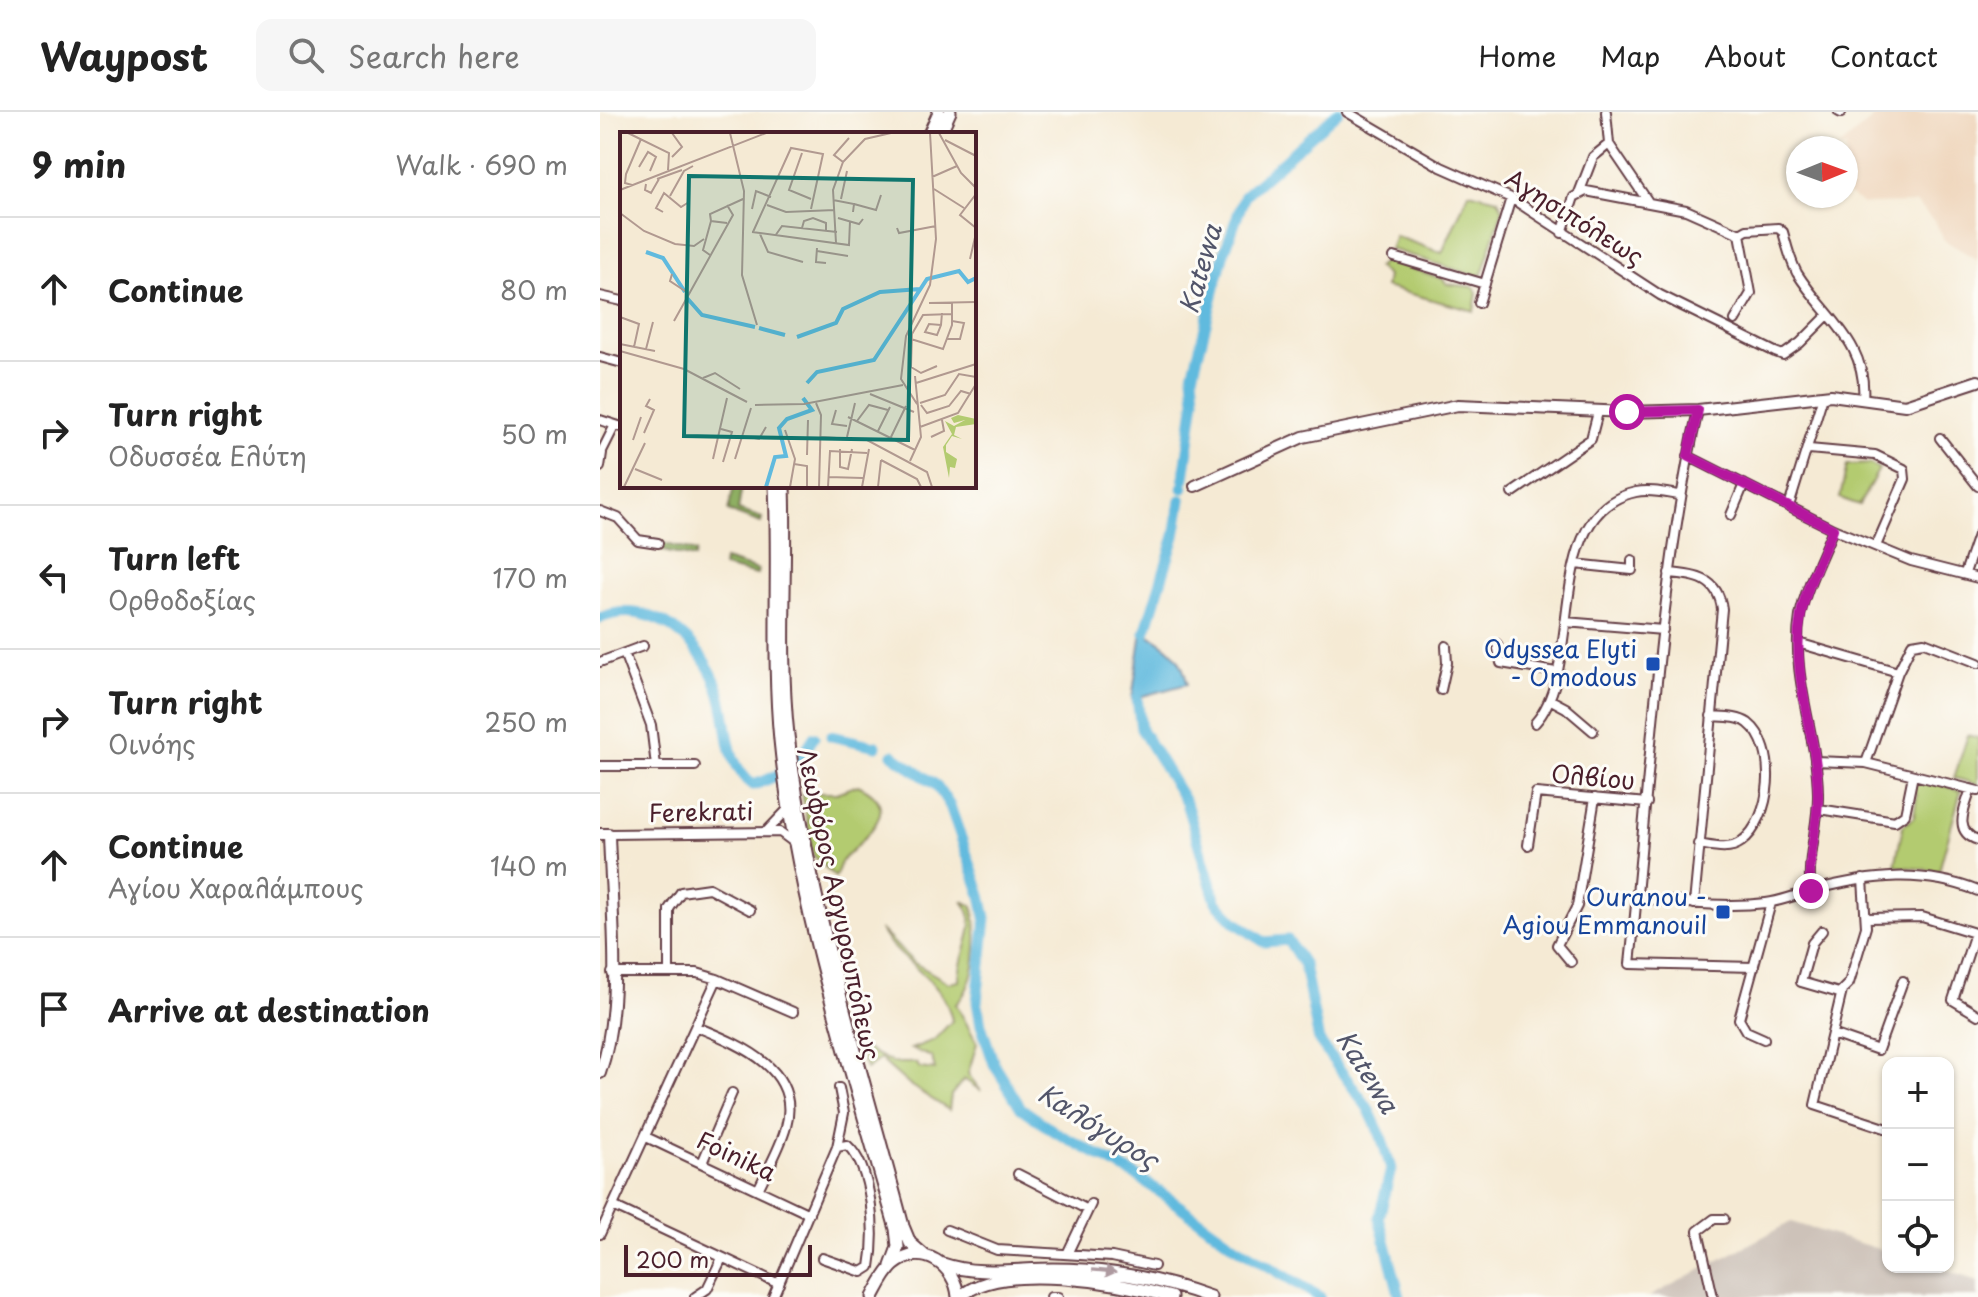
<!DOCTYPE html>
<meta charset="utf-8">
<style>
body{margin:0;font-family:"Playpen Sans",sans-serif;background:#f6f6f6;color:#222}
.controls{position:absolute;right:24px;bottom:24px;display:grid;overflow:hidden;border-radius:16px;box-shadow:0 2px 6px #0004}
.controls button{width:72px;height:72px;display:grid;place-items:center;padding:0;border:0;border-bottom:2px solid #e0e0e0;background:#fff;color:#222;font:40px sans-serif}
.compass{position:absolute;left:1186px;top:24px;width:72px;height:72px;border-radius:50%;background:#fff;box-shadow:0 2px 6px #0004;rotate:89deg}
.scale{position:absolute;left:24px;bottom:20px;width:188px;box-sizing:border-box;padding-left:8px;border:4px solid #4a1f2b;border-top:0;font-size:22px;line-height:28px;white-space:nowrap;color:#4a1f2b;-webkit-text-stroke:6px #fdfcf7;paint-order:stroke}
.stop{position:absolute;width:24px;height:24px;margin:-18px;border:6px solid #b5179e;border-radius:50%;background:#fff}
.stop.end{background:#b5179e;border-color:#fff;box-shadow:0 2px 8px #0008}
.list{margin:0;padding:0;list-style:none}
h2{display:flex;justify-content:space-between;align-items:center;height:104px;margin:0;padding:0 32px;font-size:34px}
h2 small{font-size:26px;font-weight:400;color:#767676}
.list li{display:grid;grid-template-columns:52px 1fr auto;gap:24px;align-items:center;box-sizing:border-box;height:144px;padding:0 32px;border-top:2px solid #e0e0e0}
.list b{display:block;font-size:30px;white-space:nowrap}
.list p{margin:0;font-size:26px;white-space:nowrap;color:#767676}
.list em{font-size:26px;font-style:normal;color:#767676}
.icon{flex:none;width:44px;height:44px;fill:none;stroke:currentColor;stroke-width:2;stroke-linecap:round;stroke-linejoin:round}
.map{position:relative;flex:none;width:1378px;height:1185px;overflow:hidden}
header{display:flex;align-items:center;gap:48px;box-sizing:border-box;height:112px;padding:0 40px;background:#fff;border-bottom:2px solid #e0e0e0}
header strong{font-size:38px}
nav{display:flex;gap:44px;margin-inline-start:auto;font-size:28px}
.search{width:560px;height:72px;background:#f6f6f6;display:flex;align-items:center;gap:20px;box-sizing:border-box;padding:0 28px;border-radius:16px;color:#767676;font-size:30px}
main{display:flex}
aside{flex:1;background:#fff}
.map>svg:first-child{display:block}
</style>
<header>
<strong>Waypost</strong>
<div class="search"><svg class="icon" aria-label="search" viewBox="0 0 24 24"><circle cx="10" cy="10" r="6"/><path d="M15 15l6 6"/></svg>Search here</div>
<nav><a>Home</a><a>Map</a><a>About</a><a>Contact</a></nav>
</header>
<main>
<aside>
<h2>9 min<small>Walk · 690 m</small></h2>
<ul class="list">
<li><svg class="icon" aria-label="ahead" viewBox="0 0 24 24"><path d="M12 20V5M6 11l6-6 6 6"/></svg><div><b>Continue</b></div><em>80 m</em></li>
<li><svg class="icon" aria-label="right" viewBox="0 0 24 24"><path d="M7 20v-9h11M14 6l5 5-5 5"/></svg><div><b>Turn right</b><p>Οδυσσέα Ελύτη</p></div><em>50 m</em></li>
<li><svg class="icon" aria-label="left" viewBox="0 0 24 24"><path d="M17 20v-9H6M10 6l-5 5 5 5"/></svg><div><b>Turn left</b><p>Ορθοδοξίας</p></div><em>170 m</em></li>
<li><svg class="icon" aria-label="right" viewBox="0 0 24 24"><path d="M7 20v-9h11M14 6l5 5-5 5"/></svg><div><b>Turn right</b><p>Οινόης</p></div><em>250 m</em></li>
<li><svg class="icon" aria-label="ahead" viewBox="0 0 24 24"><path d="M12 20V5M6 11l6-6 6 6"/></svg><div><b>Continue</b><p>Αγίου Χαραλάμπους</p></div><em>140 m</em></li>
<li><svg class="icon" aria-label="arrive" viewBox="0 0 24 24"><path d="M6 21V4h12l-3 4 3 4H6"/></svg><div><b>Arrive at destination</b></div></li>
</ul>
</aside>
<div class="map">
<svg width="1378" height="1185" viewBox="0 0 1378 1185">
<rect width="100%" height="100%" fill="#fdfcf7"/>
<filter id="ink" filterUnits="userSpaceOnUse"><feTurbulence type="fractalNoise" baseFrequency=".0125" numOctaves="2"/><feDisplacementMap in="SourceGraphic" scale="16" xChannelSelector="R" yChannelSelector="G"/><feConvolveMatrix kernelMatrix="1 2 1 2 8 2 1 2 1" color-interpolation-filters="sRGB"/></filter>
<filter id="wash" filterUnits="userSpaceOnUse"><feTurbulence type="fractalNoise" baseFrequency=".006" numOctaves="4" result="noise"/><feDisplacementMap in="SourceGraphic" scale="32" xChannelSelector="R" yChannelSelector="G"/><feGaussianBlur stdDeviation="1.8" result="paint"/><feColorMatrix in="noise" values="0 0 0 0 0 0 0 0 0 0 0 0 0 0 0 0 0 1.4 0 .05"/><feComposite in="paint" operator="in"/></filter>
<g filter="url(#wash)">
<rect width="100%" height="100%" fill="#f5ead4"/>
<path fill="#efd6bc" d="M 1281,0 L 1378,0 L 1378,148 L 1344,128 L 1336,111 L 1316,91 L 1263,92 L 1246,81 L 1246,36 L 1238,36 Z"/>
<path fill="#cdc2b9" d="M 1191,1110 L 1288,1140 L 1288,1155 L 1334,1155 L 1378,1169 L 1378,1185 L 1049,1185 Z"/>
<path fill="#b3cb70" stroke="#7e754e" stroke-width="2" d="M 869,80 L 898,87 L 903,97 L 882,162 L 876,164 L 790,137 L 795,124 L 842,141 Z
M 786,148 L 843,167 L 847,172 L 874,175 L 877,181 L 874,199 L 785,175 L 787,164 L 777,155 Z
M 1270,352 L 1279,357 L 1259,393 L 1240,386 L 1247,353 Z
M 1368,623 L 1378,626 L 1378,672 L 1354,666 Z
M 1319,666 L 1361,679 L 1339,759 L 1295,754 L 1303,714 L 1314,705 L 1317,683 L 1312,675 Z
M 258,673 C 307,696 263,725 242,749 C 238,754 239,759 235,765 L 213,743 L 202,681 L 237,681 Z
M 363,789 L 373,794 C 379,822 378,872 356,892 L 377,931 L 368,962 L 381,979 L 364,967 L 351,983 L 349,998 L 308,972 L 280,947 L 266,957 L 258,933 L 293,951 L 316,951 L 320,956 L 335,958 L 332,945 L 311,937 L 334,928 L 352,909 C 345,866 300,853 280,817 L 313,850 L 349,871 L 359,869 C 358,840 383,815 363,789 Z"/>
<path fill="#8eaf62" stroke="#6c6746" stroke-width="2" d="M 134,374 L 142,374 L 138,398 L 162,406 L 161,411 L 128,399 Z
M 62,431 L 96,440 L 94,446 L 59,438 Z
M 124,448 L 158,458 L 157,463 L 123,455 Z"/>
<path fill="#60bade" stroke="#556c84" stroke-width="2" d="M 542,519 C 566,532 583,543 587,572 L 532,587 Z"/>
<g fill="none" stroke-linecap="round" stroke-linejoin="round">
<path stroke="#60bade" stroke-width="11" d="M 584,366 L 595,287 L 593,263 L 623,144 L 645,83 L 738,0
M 583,376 L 583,375
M 0,506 C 52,485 101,529 118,576 C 131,610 122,649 153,673 C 182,664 198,652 214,625
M 545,521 L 575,424 L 581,388
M 537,586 L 541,617 L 586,691 L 616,790 L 635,810 L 664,830 L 688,828 L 704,853 L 719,929 L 768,996 L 781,1024 L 791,1057 L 779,1106 L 800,1185
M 231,624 L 276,634
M 293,643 L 337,674 L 350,694 L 381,783 L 386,806 L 377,890 L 381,913 L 394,952 L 421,996 L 455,1020 L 539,1065 L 635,1134 L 720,1185"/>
</g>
</g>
<g filter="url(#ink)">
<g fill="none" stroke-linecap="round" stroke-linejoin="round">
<g stroke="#643d44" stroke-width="12">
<path id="minor" d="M 747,0 L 841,55 L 911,86 L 1060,183 L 1175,240 L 1183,243 L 1200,231 L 1228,203
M 1006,0 L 1009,32 L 1047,88
M 1239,0 L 1241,1
M 979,81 L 993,45 L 1009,32
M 962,121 L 974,85 L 986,79 L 1086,98 L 1140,122
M 794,145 L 885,172
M 0,184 L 22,189
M 879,191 L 911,86
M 1135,208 L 1151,181 L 1140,122 L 1147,118 L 1178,116 L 1183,120 C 1187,134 1190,148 1197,161 C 1225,206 1268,230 1263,288
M 0,245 L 22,251
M 1098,298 C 1058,479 1050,667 1030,852 L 1154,855
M 0,308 L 22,315
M 1340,326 L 1378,374
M 1209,337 L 1275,343 L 1304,357 L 1305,367 L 1276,434
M 0,343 L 15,313
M 1088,344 L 1233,417 L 1311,449 L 1378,466
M 0,355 L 2,341
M 912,381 L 991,327 L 998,300
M 1189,394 L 1223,284
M 0,399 L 18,406 L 38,428 L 58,431
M 1131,403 L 1144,372
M 975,452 L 1032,458 L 1032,448
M 1069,461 C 1096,463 1118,466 1122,497 L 1094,792
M 1365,461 L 1378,423
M 965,510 L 1063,518
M 1198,531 L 1298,560
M 897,532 L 901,551 L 956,560
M 24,541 L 51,613 L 56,654
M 0,550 L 43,534
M 841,578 L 847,551 L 846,534
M 951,588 L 966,596 L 993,619
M 935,611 C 986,555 941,400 1036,380 C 1050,377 1066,381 1079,383
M 1215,649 L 1266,651 L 1378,679
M 1266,651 L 1298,560 L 1312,532 L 1324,530 L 1378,551
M 0,654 L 95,654
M 1371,677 C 1365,696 1352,720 1378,728
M 1219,697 L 1295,709 L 1305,702 L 1313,663
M 167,719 L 191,694
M 9,722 L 180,720 L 196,732
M 1098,732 C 1112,734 1129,739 1141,730 C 1172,708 1179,635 1148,611 C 1138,604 1123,605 1111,604
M 928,733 L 936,681 L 1047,691
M 1211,779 C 1206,746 1219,714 1218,681 C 1217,621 1190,564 1200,504 C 1206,474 1222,445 1233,417
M 1037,786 C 1080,790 1123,796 1166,791 C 1183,789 1198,782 1214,778 C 1270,763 1323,757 1378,779
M 1267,806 L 1322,805 L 1378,822
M 1222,819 L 1212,831 L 1201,870 L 1239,881 L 1249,871 L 1266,815 L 1263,767
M 1375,821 L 1353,888 L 1378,903
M 971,850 L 957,833 L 977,794 L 995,686
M 12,861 L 97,861 L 117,867 L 193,900
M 69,861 L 69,797 L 81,780 L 109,776 L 150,798
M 1242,879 L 1215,993 L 1288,1017
M 97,915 C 138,932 202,956 186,1015 C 180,1037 167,1058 158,1078
M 1232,922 L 1278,938 L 1303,869
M 1164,927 L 1146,919 L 1139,907 L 1171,791
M 46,1025 L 209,1102
M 102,1051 L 132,981
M 418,1062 L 488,1098
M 13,1094 L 179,1172
M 347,1118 L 397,1138 L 512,1145 L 554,1154
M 0,1122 L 117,867
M 468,1140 L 491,1092
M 222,1146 L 262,1160 L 270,1155 C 276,1122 273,1056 247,1033 L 237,1035
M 95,1185 L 107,1177 L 122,1146
M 173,1185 L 237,1035 L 244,1001 L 239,976
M 451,1185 L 458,1185
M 1113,1185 L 1098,1119 L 1114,1107 L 1124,1107"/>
</g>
<g stroke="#643d44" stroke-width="14">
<path id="tertiary" d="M 595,374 L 703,325 L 858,293 L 1027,300 L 1098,298 L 1231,283 L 1305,293 L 1378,269
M 0,722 L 9,722 C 11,795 24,892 0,961"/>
</g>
<g stroke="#643d44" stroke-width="15">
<path id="secondary" d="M 329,22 L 339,0
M 340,22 L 350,0
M 175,374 C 179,459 172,544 180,628 C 196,791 252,960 296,1117 L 298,1135 L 291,1154
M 184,374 C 187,457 179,541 188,623 C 208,790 260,952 303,1114 L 310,1131 L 325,1144
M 343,1152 C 377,1164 417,1157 453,1157 C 508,1157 558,1166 610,1185
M 273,1185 C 279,1174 285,1161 294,1153 C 322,1129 356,1154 358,1185
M 360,1185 C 401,1148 521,1171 571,1185"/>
</g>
<use href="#minor" stroke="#fff" stroke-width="8"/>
<use href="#tertiary" stroke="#fff" stroke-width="10"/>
<use href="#secondary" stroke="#fff" stroke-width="11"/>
</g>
<defs><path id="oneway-solid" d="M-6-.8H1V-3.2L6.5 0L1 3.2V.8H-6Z" transform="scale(2)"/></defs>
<use fill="#ae9aa0" href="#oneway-solid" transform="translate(504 1159) rotate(5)"/>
</g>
<g fill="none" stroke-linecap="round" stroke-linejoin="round" filter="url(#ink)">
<path stroke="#b5179e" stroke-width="10" d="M 1027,300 L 1098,298 L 1088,344 L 1233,417 C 1222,444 1206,474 1201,503 C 1190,564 1217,621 1218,681 C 1219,714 1206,746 1211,779"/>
</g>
<g fill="#1a4fb4" stroke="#fdfcf7" stroke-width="3">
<rect x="1045" y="544" width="16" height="16" rx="4"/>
<rect x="1115" y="792" width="16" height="16" rx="4"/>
</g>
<g text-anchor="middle" stroke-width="6" stroke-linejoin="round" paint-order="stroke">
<g font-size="24" fill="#4a1f2b" stroke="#fdfcf7">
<text transform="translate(974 106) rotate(32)" y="8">Αγησιπόλεως</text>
<text transform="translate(993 666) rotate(5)" y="8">Ολβίου</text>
<text transform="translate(101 701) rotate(-1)" y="8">Ferekrati</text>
<text transform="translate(238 792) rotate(78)" y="8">Λεωφόρος Αργυρουπόλεως</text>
<text transform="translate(136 1045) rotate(25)" y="8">Foinika</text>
</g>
<g font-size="24" fill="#164399" stroke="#fdfcf7" text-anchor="end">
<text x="1037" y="546">Odyssea Elyti<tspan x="1037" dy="28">- Omodous</tspan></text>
<text x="1107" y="794">Ouranou -<tspan x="1107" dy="28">Agiou Emmanouil</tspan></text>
</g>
<g font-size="26" font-style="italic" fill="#52556a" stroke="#fdfcf7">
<text transform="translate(601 157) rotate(-74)" y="9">Katewa</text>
<text transform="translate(767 960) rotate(58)" y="9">Katewa</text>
<text transform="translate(498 1015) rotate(32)" y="9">Καλόγυρος</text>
</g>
</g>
<g transform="translate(20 20)">
<rect width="356" height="356" fill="#f5ead4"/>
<path d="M 338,283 L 356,287 L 356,292 L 336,295 L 334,303 L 342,307 L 332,304 L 326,313 L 326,320 L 337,327 L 335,336 L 330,335 L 329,346 L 323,315 L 332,302 L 325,289 L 334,294 L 345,288 L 334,291 L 331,286 Z" fill="#b3cb70"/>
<path fill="none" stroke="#60bade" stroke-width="4" d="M 26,120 L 43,126 L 65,160M 67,166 L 82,183 L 135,195M 139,196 L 165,203M 177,205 L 216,191 L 223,177 L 260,160 L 300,157M 187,251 L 197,240 L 254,228 L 307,147 L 339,139 L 348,150 L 356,146M 146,355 L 155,325 L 166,324 L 159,296 L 167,287 L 192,278 L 183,266"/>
<path fill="none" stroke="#b19990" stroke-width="2" d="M 8,1 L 49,21 L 48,38M 52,1 L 62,15 L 52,25M 110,1 L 124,59 L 122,143 L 137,193M 319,1 L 341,41 L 356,56M 325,8 L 356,24M 182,21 L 169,58 L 191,67M 223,30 L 214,23 L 229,6M 19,35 L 28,20 L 36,25 L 30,39M 312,45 L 337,34M 37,47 L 62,38M 26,52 L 25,58 L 31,61 L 39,47M 12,53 L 5,51 L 6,42 L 21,7M 314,57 L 344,76M 0,58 L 146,1M 356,62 L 340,83 L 356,96M 50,64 L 64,39 L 73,34M 221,67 L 227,39M 213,68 L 234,72 L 233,80M 234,72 L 256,78 L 261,63M 147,73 L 166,80 L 215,78M 132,77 L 136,59 L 151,65M 43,80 L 36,76 L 44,61 L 61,75 L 69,70M 0,81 L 24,99 L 55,112 L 74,114 L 84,107M 218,86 L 239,92 L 243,87M 107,91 L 91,89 L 90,82 L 123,67M 182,96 L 184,89 L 193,86 L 206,91 L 206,99M 277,96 L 279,101 L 316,94M 132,100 L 229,113 L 230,89M 133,100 L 171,16 L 203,22 L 191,77M 140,102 L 148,120 L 183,130M 155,104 L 162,94 L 217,100M 216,111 L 213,58 L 223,30 L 245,7 L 271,1M 197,116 L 196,130 L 206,131M 197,119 L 228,124M 90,123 L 83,118 L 91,89M 350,127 L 356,101M 52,142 L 50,149 L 68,161M 309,171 L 356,170M 0,185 L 19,192 L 14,215M 54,189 L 113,83 L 107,73M 321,193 L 309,192 L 305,200 L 317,203 L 321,193 L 322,181M 291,207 L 323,217 L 332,193 L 332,170M 327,207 L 340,207 L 344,191 L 332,189M 0,212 L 35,219M 26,217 L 33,190M 0,219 L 64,237 L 127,270M 317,234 L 301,241 L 291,235 L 292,202 L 303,183 L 332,182M 83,246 L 95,241 L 120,257M 296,251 L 356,232M 250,262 L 294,280M 196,271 L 201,283 L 199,355M 300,271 L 325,263 L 339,242 L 356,245M 297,272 L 281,247 L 286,204 L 310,153 L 316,107 L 310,1M 135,273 L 184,272 L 283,253M 301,273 L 307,281 L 329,274 L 341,259 L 351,262M 216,278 L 212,292 L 227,294M 228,285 L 295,318M 237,289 L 249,273 L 268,278M 300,295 L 338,281 L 356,252M 101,297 L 112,300 L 103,330M 165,298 L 175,327 L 170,355M 258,299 L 270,275M 24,301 L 34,278 L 26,274 L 30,267M 129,305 L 139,307 L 146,295M 201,305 L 247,308 L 307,340 L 312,355M 227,305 L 235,271M 271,305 L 286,274M 311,305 L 324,299 L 322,288M 13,308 L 21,285M 220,317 L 220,335 L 228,337 L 232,317M 187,323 L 188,288M 93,327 L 107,266M 115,327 L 131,276M 261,328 L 297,347 L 301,355M 290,329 L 301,305 L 295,244M 174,332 L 187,334 L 187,355M 15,337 L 42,348M 208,345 L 243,346M 4,355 L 25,311M 208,355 L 210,319 L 247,321M 242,355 L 249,317M 258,355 L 261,328"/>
<path fill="#0f766e" fill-opacity="0.15" stroke="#0f766e" stroke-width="4" d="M 69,44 L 293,48 L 288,308 L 64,304 Z"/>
<rect width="356" height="356" fill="none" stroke="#4a1f2b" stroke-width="4"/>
</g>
</svg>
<div class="controls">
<button>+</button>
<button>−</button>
<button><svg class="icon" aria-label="locate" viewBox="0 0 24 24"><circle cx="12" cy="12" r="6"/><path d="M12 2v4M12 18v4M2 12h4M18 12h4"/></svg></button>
</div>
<svg class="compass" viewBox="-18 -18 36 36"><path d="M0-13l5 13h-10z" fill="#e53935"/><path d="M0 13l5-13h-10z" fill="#767676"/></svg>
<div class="scale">200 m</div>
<div class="stop" style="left:1027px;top:300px"></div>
<div class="stop end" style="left:1211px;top:779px"></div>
</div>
</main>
